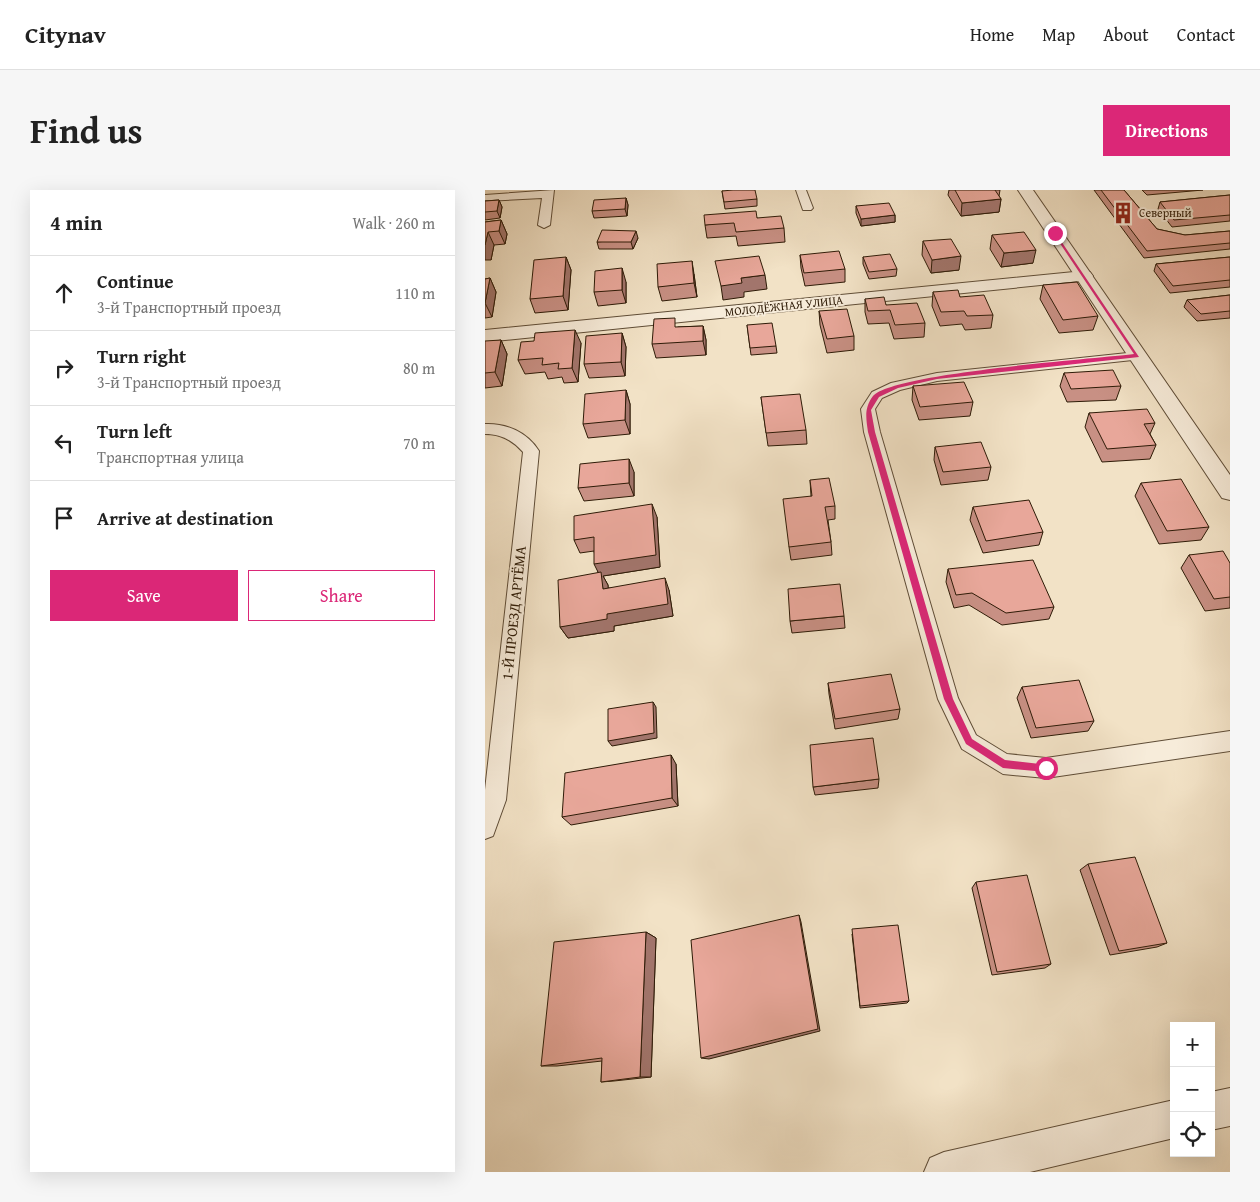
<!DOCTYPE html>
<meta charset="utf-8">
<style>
body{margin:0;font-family:"Gentium Book Plus",serif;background:#f6f6f6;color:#222}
.controls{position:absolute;right:15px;bottom:15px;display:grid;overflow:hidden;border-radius:0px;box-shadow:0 5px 20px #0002}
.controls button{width:45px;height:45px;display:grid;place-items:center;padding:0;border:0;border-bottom:1px solid #e0e0e0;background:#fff;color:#222;font:25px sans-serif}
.stop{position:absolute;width:15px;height:15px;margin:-11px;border:4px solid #db2777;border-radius:50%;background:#fff}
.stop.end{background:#db2777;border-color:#fff;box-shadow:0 1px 5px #0008}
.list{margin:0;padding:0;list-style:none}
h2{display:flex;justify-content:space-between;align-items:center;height:65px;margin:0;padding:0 20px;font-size:21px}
h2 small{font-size:16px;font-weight:400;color:#767676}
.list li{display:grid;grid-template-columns:32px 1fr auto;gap:15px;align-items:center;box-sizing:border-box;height:75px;padding:0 20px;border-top:1px solid #e0e0e0}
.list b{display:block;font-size:19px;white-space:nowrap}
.list p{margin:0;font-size:16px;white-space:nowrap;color:#767676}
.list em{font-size:16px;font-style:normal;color:#767676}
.actions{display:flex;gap:10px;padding:15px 20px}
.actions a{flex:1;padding:11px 0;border:1px solid #db2777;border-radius:0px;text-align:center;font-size:18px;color:#db2777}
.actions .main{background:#db2777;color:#fff}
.icon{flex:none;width:28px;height:28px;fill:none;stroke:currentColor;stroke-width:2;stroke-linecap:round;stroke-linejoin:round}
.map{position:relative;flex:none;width:745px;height:982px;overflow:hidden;border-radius:0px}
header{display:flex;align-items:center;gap:30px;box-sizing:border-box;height:70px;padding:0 25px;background:#fff;border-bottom:1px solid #e0e0e0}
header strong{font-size:24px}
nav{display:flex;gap:28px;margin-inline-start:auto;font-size:18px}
.intro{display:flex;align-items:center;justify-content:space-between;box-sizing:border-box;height:120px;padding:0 30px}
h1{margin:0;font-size:35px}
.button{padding:12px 22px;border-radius:0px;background:#db2777;color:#fff;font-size:18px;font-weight:700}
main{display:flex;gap:30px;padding:0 30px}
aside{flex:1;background:#fff;border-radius:0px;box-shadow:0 5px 20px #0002}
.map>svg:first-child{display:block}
</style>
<header>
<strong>Citynav</strong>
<nav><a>Home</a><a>Map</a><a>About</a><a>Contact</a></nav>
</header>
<div class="intro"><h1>Find us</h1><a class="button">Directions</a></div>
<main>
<aside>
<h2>4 min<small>Walk · 260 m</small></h2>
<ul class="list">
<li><svg class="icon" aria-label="ahead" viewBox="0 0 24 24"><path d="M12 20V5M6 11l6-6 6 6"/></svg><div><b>Continue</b><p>3-й Транспортный проезд</p></div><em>110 m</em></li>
<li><svg class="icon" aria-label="right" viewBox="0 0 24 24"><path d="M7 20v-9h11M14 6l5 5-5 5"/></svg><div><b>Turn right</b><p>3-й Транспортный проезд</p></div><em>80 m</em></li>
<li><svg class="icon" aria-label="left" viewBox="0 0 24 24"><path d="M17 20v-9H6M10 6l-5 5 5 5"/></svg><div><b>Turn left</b><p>Транспортная улица</p></div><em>70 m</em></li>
<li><svg class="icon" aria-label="arrive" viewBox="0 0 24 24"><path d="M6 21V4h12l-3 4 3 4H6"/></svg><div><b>Arrive at destination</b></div></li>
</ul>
<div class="actions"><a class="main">Save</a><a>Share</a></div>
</aside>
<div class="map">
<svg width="745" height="982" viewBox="0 0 745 982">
<rect width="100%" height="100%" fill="#f2e2c6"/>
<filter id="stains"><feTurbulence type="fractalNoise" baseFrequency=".004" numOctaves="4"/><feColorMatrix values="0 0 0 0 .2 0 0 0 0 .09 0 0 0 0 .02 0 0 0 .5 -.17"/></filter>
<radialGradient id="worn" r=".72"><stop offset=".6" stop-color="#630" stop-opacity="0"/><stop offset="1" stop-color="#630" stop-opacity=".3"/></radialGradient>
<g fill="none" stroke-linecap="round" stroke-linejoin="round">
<g stroke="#5f4d37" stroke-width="2">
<path id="service" d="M 69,0 L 65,35 L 59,38 L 53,35 L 57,8 L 0,11 L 0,5 Z
M 311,0 L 321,0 L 328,18 L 326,20 L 318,20 Z
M 652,162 L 657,163 L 659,166 L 657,169 L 452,191 L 415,200 L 397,208 L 390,219 L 395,242 L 473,508 L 491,545 L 522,564 L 561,568 L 745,541 L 745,561 L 561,588 L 518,584 L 477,559 L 453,509 L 379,242 L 376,219 L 387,202 L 406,193 L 452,183 Z
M 0,234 C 21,233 42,242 54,261 L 21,610 L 8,646 L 0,649 L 0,600 L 38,262 C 27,250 16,244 0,244 Z"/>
</g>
<g stroke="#5f4d37" stroke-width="2">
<path id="minor" d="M 599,81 L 605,82 L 608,86 L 605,90 L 0,152 L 0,140 Z"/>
</g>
<g stroke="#5f4d37" stroke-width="2">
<path id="tertiary" d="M 533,0 L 548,0 L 745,285 L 745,310 L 737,308 Z
M 745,898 L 745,936 L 726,940 L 726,902 Z
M 689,910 L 689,948 L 545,982 L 439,982 L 445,968 L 459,962 Z"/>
</g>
<use href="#service" fill="#f7ecda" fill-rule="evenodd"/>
<use href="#minor" fill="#f7ecda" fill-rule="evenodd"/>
<use href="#tertiary" fill="#f7ecda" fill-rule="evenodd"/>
</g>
<path fill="#c89084" stroke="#2e1b07" d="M 464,0 L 515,0 L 514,6 L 516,9 L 514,22 L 476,26 L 463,5 Z
M 609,0 L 639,0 L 672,39 L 700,45 L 745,41 L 745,59 L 659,68 Z
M 657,0 L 718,0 L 662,5 Z
M 237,1 L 272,9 L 272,16 L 240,19 Z
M 745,5 L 745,31 L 687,37 L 673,19 L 675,12 Z
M 141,8 L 143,15 L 142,26 L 109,28 L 107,21 Z
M 14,10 L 17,17 L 15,28 L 0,30 L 0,11 Z
M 371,16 L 410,25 L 410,32 L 376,36 L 371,23 Z
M 272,28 L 299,38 L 300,52 L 253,56 L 251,46 L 222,48 L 220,35 Z
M 16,30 L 22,44 L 20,54 L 9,55 L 6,70 L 0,32 Z
M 507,45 L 548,73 L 516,77 L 505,59 Z
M 153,48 L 148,59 L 114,59 L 112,52 Z
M 438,51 L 474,80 L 446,83 L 437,65 Z
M 315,65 L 360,79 L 360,92 L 320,96 L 316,78 Z
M 81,67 L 86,80 L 83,120 L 50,123 L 45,109 Z
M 378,67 L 412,79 L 411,86 L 384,89 L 378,74 Z
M 745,67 L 745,97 L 685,103 L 669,81 L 671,74 Z
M 209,84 L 212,107 L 177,111 L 173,97 Z
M 5,88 L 11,102 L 7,127 L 0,128 L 0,89 Z
M 141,92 L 141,113 L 113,116 L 109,102 Z
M 558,95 L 613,126 L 608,140 L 574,143 L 555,109 Z
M 448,102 L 475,107 L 508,125 L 506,138 L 480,140 L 477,134 L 455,136 L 447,116 Z
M 745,105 L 745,128 L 712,131 L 699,117 L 702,110 Z
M 380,109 L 401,115 L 440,133 L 439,147 L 409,149 L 404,133 L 383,134 L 380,122 Z
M 334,121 L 369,146 L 369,160 L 342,163 L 335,135 Z
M 262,135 L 291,156 L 292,163 L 266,165 Z
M 218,136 L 221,150 L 221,165 L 171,168 L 167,154 L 193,137 Z
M 137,143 L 141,157 L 140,186 L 104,188 L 99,174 Z
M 16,150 L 22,164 L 17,196 L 0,198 L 0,153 Z
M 96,153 L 93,192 L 79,193 L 77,187 L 63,189 L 60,182 L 40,184 L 33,170 Z
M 579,183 L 636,196 L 631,210 L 582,212 L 575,196 Z
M 428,196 L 488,212 L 485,226 L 434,230 L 427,210 Z
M 141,200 L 145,214 L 145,244 L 103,248 L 98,234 Z
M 276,207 L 321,240 L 322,254 L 283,256 Z
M 604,223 L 670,233 L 665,244 L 671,255 L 665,269 L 617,272 L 600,237 Z
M 450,257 L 506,277 L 503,290 L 456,295 L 449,270 Z
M 149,282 L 149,306 L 99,311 L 93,298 Z
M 325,290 L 350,316 L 350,329 L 343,330 L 346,352 L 347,365 L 306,370 L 304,357 L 326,306 Z
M 656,293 L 724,337 L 716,350 L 674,354 L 650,306 Z
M 488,317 L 558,342 L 554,355 L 498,363 L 485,330 Z
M 172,327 L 175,377 L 118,386 L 123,395 L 123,398 L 184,400 L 188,426 L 129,436 L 129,441 L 83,448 L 75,437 L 113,383 L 109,361 L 95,363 L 89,350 Z
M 704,365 L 745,373 L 745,418 L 720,421 L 696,378 Z
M 463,379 L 569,417 L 564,429 L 517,435 L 484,415 L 469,418 L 461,392 Z
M 359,426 L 360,438 L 307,443 L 305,431 Z
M 343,493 L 415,519 L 413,529 L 350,539 L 344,504 Z
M 537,497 L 609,531 L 603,541 L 546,548 L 532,508 Z
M 191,574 L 193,616 L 86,635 L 77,627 Z
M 394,589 L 393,598 L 330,605 L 328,597 Z
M 603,674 L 682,753 L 672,757 L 625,765 L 595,680 Z
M 491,692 L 566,774 L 560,778 L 507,785 L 487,698 Z
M 161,742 L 171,748 L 166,887 L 129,891 L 116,892 L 117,871 L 72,876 L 56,876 Z
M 367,744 L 424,811 L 422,813 L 375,818 Z"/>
<path fill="#a2756c" stroke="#2e1b07" d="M 141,8 L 143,15 L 142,26 L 140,19 Z
M 516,9 L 514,22 L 476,26 L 477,13 Z
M 14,10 L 17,17 L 15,28 L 12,21 Z
M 410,25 L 410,32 L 376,36 L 376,29 Z
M 16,30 L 22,44 L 20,54 L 14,41 Z
M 151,41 L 153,48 L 148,59 L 146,52 Z
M 3,42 L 9,55 L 6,70 L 0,70 L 0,55 Z
M 551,60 L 548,73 L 516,77 L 519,63 Z
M 476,66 L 474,80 L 446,83 L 447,70 Z
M 81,67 L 86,80 L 83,120 L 78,106 Z
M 207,71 L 209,84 L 212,107 L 209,93 Z
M 137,78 L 141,92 L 141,113 L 137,100 Z
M 280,85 L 282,99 L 259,102 L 259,107 L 238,110 L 236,96 L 256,88 Z
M 5,88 L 11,102 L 7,127 L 0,113 Z
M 218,136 L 221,150 L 221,165 L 218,151 Z
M 90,140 L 96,153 L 93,192 L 87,178 Z
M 137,143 L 141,157 L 140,186 L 136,172 Z
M 16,150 L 22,164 L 17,196 L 10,182 Z
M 141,200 L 145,214 L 145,244 L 140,230 Z
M 144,269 L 149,282 L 149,306 L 144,293 Z
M 167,314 L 172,327 L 175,377 L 118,386 L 123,395 L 124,411 L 118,399 L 115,386 L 109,374 Z
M 180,388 L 184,400 L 188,426 L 129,436 L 129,441 L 83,448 L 75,437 L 122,424 Z
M 168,512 L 171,517 L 172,548 L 127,556 L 123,551 Z
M 186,565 L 191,574 L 193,616 L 187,608 Z
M 314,725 L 316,732 L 335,841 L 224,869 L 216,868 Z
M 161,742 L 171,748 L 166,887 L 155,887 Z"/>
<path fill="#e8a79a" stroke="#2e1b07" d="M 248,0 L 270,0 L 272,9 L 239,12 L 237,1 Z
M 470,0 L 510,0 L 516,9 L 477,13 Z
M 616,0 L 639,0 L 672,39 L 700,45 L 745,41 L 745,53 L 662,61 Z
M 745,5 L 745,25 L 689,30 L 675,12 Z
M 141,8 L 140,19 L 107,21 L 109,10 Z
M 14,10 L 12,21 L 0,22 L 0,11 Z
M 404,13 L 410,25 L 376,29 L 371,16 Z
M 271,21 L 272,28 L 296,26 L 299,38 L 251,42 L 249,33 L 220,35 L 219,25 Z
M 16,30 L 14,41 L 3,42 L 0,55 L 0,32 Z
M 117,40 L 151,41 L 146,52 L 112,52 Z
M 539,42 L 551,60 L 519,63 L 507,45 Z
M 466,49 L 476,66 L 447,70 L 438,51 Z
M 354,61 L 360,79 L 319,83 L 315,65 Z
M 405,64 L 412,79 L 384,82 L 378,67 Z
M 274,66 L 280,85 L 256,88 L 257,93 L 236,96 L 230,71 Z
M 81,67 L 78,106 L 45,109 L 49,70 Z
M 745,67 L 745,90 L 688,96 L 671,74 Z
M 207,71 L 209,93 L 173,97 L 172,74 Z
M 137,78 L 137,100 L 109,102 L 110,81 Z
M 5,88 L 0,113 L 0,89 Z
M 592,92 L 613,126 L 578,130 L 558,95 Z
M 473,100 L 475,107 L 499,105 L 508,125 L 482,126 L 479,121 L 456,122 L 448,102 Z
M 745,105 L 745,121 L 716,124 L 702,110 Z
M 399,107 L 401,115 L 432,113 L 440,133 L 410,135 L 405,120 L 383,121 L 380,109 Z
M 362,119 L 369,146 L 342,149 L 334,121 Z
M 190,128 L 190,137 L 218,136 L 218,151 L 167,154 L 169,129 Z
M 287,133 L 291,156 L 265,158 L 262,135 Z
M 90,140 L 87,178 L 73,179 L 74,173 L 57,175 L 58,168 L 33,170 L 36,152 L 49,151 L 50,143 Z
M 137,143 L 136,172 L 99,174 L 101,146 Z
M 16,150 L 10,182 L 0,183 L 0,151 Z
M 628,180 L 636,196 L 586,199 L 579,183 Z
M 479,192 L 488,212 L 435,217 L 428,196 Z
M 141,200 L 140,230 L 98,234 L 100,204 Z
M 315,204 L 321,240 L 281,243 L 276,207 Z
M 662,219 L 670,233 L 659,234 L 671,255 L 622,259 L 604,223 Z
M 496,252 L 506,277 L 458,282 L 450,257 Z
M 144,269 L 144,293 L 93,298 L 95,274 Z
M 344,288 L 350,316 L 340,317 L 346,352 L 304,357 L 298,309 L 327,306 L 325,290 Z
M 696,289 L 724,337 L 682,341 L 656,293 Z
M 544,310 L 558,342 L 501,351 L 488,317 Z
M 167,314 L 171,365 L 109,374 L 109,347 L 89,350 L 89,326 Z
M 738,361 L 745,373 L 745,407 L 729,409 L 704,365 Z
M 548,370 L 569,417 L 521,423 L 487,403 L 471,405 L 463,379 Z
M 116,382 L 118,399 L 180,388 L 183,414 L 122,424 L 122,429 L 75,437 L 73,390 Z
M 355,394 L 359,426 L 305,431 L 303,399 Z
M 406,484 L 415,519 L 350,529 L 343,493 Z
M 594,490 L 609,531 L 551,538 L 537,497 Z
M 168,512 L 169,543 L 123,551 L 123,519 Z
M 388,548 L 394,589 L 328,597 L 325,555 Z
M 186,565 L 187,608 L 77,627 L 80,583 Z
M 650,667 L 682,753 L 634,761 L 603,674 Z
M 542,685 L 566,774 L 512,782 L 491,692 Z
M 314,725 L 333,839 L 216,868 L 206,750 Z
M 413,735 L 424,811 L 375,816 L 367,739 Z
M 161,742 L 155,887 L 116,892 L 117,868 L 56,876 L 69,752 Z"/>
<path fill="#db2777" d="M 570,42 L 654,167 L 452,189 L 413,198 L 394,207 L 386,220 L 390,242 L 468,509 L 487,549 L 520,570 L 564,575 L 566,578 L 561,582 L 518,578 L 481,554 L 459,509 L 383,242 C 381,228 379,218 388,206 C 408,183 608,169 649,164 L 568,43 Z"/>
<defs>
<g id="building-bare" transform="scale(1.725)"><path d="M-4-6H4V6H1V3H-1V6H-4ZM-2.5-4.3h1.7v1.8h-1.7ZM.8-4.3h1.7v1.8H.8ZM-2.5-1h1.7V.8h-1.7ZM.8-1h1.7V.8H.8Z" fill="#8f2418" stroke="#f7ecda" stroke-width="2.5" paint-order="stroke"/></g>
</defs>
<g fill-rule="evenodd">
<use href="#building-bare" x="638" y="23"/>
</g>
<g text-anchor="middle" stroke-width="4" stroke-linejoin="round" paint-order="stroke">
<g font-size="12" fill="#2e1b07" stroke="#f7ecda" text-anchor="start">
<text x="654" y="27">Северный</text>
</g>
<g font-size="12" fill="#2e1b07" stroke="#f7ecda">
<text transform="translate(299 116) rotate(-6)" y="4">МОЛОДЁЖНАЯ УЛИЦА</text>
</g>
<g font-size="15" fill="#2e1b07" stroke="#f7ecda">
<text transform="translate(29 423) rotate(-84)" y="5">1-Й ПРОЕЗД АРТЁМА</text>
</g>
</g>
<rect width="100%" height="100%" filter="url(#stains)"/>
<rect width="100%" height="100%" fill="url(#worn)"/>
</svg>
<div class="controls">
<button>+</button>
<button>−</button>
<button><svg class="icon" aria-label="locate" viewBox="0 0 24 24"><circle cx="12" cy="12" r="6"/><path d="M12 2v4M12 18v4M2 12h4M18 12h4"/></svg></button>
</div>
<div class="stop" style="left:561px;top:578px"></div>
<div class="stop end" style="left:570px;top:43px"></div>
</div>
</main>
